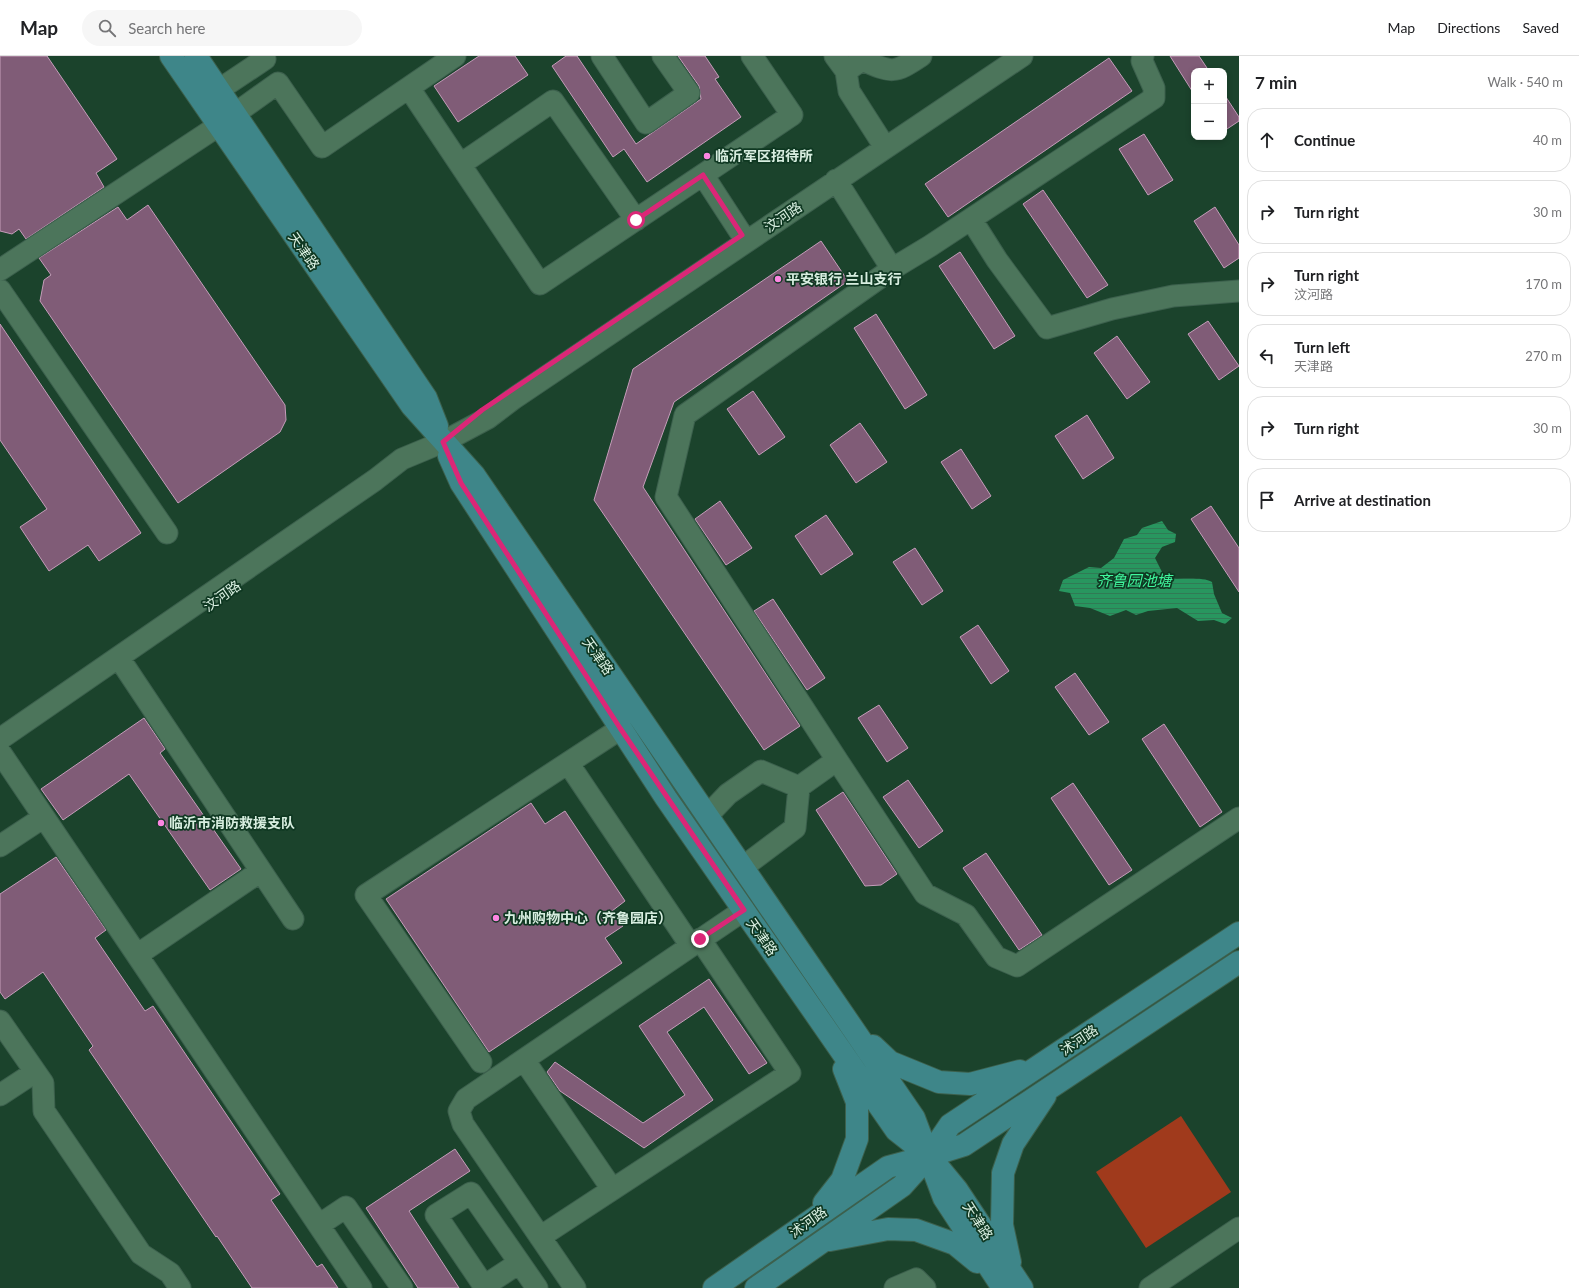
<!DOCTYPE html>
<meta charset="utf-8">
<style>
body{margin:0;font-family:Lato,"Noto Sans SC",sans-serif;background:#f6f6f6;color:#202124}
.controls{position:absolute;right:12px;top:12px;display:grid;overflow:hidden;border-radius:8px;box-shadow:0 2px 6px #0003}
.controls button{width:36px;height:36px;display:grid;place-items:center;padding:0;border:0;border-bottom:1px solid #e0e0e0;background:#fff;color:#202124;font:20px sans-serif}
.stop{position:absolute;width:12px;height:12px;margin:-9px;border:3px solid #db2777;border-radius:50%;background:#fff}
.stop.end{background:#db2777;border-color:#fff;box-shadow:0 1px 4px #0008}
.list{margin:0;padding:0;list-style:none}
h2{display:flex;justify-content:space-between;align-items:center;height:52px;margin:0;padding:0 16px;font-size:17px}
h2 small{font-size:13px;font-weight:400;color:#757577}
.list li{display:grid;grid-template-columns:26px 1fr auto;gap:12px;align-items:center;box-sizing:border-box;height:64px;margin:0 8px 8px;padding:0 8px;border:1px solid #e0e0e0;border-radius:16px}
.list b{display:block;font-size:15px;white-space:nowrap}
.list p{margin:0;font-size:13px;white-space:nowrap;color:#757577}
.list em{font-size:13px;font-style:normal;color:#757577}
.icon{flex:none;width:22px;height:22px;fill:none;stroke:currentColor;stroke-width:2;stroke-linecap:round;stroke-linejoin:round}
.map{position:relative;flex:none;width:1239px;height:1232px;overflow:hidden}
header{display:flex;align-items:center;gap:24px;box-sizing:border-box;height:56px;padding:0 20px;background:#fff;border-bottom:1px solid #e0e0e0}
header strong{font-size:19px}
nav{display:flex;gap:22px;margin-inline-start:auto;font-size:14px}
.search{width:280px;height:36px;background:#f6f6f6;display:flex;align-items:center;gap:10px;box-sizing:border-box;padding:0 14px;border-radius:22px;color:#757577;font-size:15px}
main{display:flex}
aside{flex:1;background:#fff}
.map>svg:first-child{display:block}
</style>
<header>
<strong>Map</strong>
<div class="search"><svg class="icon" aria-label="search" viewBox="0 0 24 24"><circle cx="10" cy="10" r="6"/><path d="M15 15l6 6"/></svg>Search here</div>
<nav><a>Map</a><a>Directions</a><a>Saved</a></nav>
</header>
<main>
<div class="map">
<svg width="1239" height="1232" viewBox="0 0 1239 1232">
<defs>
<pattern id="water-rules" width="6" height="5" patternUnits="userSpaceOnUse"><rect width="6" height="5" fill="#28965f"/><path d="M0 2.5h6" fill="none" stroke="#317a55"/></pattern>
</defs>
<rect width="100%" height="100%" fill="#1b432c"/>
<path fill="#a03a1c" d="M 1181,1060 L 1231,1136 L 1146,1192 L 1096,1116 Z"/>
<path fill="url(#water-rules)" d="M 1162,465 L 1168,474 L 1176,478 L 1175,486 L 1162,491 L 1155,502 L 1165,522 C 1179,524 1202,520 1212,526 L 1214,538 L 1222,557 L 1232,562 L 1225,568 L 1214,564 L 1198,565 L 1177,552 L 1148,555 L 1136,559 L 1126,554 L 1110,560 L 1090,552 L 1075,550 L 1070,537 L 1059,535 L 1063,524 L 1089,511 L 1101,512 L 1114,502 L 1124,483 L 1137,479 L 1142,472 Z"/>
<path fill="#805c77" stroke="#c59dba" d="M 0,0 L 47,0 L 117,103 L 96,117 L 104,131 L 26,183 L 19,173 L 12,178 L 0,175 Z
M 479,0 L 515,0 L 528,19 L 458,66 L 434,30 Z
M 566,0 L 577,0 L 636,88 L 701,43 L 699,30 L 678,0 L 705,0 L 719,21 L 715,23 L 741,61 L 647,126 L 624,93 L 613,101 L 552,10 Z
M 1170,0 L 1199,0 L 1209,15 L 1194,15 L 1194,38 Z
M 1109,2 L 1132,35 L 948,161 L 925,128 Z
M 1224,38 L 1239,61 L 1239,65 L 1224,75 Z
M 1144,78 L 1173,124 L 1148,139 L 1119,93 Z
M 1043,134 L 1108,229 L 1087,242 L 1023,148 Z
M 148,149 L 285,349 L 286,364 L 280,376 L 178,447 L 40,245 L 44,224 L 51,219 L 39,202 L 118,151 L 127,164 Z
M 1215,151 L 1239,189 L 1239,202 L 1224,212 L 1194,165 Z
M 821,185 L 848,225 L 674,346 L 643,431 L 800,670 L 764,694 L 594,444 L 633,313 Z
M 960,196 L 1015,280 L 994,293 L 939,210 Z
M 876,258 L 927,339 L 905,353 L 854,272 Z
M 1208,265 L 1239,310 L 1219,324 L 1188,278 Z
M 0,268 L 141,477 L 99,505 L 88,489 L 49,515 L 20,471 L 47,453 L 0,384 Z
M 1117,280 L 1150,326 L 1127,343 L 1094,297 Z
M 753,335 L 785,381 L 759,399 L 727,353 Z
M 1087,359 L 1114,402 L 1083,423 L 1055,380 Z
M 860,367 L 887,406 L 856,427 L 830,389 Z
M 961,393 L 991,440 L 972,453 L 941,406 Z
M 720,445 L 752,492 L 726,509 L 695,463 Z
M 1211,450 L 1239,492 L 1239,536 L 1191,463 Z
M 826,459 L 853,498 L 821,519 L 795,480 Z
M 915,492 L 943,535 L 922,549 L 893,506 Z
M 773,543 L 825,622 L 807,634 L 754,555 Z
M 978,569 L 1009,615 L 991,628 L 960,581 Z
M 1075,617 L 1109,666 L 1089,679 L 1055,631 Z
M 879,649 L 908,692 L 887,706 L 858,662 Z
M 144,662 L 165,693 L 160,697 L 241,813 L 210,834 L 129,718 L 63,764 L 41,733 Z
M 1164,668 L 1222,756 L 1200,771 L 1142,683 Z
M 908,724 L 943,775 L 919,792 L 883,741 Z
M 1073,727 L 1132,814 L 1109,829 L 1051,742 Z
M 843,736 L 897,818 L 881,829 L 865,830 L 816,754 Z
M 531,747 L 545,768 L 565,755 L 625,845 L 612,855 L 623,870 L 605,882 L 622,907 L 489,996 L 386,843 Z
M 986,797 L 1042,879 L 1019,894 L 963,812 Z
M 56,801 L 106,874 L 95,882 L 145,955 L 153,950 L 280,1138 L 271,1144 L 317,1211 L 322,1208 L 338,1232 L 252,1232 L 217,1180 L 216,1181 L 89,994 L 93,990 L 43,916 L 5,943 L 0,936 L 0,838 Z
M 709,923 L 767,1007 L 749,1018 L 704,951 L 667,976 L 713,1044 L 644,1092 L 560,1035 L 547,1016 L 555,1006 L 643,1067 L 685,1039 L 639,970 Z
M 455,1093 L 470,1115 L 409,1155 L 459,1232 L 418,1232 L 366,1152 Z"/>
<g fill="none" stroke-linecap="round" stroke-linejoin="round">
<g stroke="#3c604d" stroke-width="23">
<path id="minor" d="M 602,0 L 646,67 L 689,37 L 663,0
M 835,0 L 846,15 L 849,35 L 881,85
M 846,15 L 862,4 C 892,17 894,18 921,0
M 409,32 L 540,228 L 792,59 L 752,0
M 220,33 L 265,3 L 264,0
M 236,57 L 278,27 L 322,91 L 455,0
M 461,108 L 553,45 L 636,164
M 703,119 L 742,179
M 971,163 L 997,204 L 1047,272 L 1112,253 L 1173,240 L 1239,235
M 892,213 L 930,190 L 1154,42 L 1154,32 L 1142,5 L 1143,0
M 0,214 L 218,70
M 0,234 L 167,477
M 123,608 L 293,863
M 0,683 L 375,424 L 402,403 L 443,386 L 488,362 L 513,343 L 1022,0
M 0,696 L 137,899 L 261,815
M 837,704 L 925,838 L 966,859 L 996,901 L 1017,910 L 1239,762
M 568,707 L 691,890
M 708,759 L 728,738 L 761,715 L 799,731 L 837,704 L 666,441 L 685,359 L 892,213 L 836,124
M 0,790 L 44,761
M 743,811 L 795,772 L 799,731
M 137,899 L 361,1232
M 0,965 L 43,1027 L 44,1055 L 141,1198 L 170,1217 L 180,1232
M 524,1004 L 612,1133
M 481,1006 L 366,839 L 620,673
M 0,1039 L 35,1016
M 319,1169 L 346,1151 L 402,1232
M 540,1181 L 790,1017 L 700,883
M 519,1207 L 484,1230 L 436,1159 L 471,1137 L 537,1232
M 575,1232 L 463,1068 L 459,1055 L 466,1043 L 744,854
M 895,1232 L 916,1223 L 925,1232
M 1150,1232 L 1239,1172"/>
</g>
<g stroke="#3c604d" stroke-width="24">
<path id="major" d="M 171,0 L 412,350 L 474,419 L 914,1062 L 944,1142 L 1003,1232
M 196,0 L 426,342 L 437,370
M 449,400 L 461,427 L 666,742 L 896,1074 L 929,1100 L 957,1134 L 1022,1232
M 873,990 L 890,1006 L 939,1026 L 970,1028 L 1020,1015
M 824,1147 L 842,1124 L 857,1083 L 857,1046 L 844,1013
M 830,1184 L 888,1173 L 916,1174 L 955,1188 L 977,1206
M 1010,1206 L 1002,1169 L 1003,1117 L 1013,1088 L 1045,1040
M 714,1232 L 888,1111 L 929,1100 L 964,1089 L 1239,906
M 756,1232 L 902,1130 L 929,1100 L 950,1069 L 1239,877"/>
</g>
<use href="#minor" stroke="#4c755b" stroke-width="21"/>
<use href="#major" stroke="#3e8689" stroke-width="22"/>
</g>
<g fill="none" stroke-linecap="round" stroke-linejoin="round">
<path stroke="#db2777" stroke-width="5" d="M 636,164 L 703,119 L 742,179 L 482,354 L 443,386 L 461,427 L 620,672 L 744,854 L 700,883"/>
</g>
<g fill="#fd86e2" stroke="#0f3822" stroke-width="1.5">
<circle cx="707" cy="100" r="4"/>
<circle cx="778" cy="223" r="4"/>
<circle cx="161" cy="767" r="4"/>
<circle cx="496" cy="862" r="4"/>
</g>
<g text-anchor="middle" stroke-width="3.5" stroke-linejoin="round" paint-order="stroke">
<g font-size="14" font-weight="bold" fill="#d8eee0" stroke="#0f3822" text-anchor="start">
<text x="715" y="105">临沂军区招待所</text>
<text x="786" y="228">平安银行 兰山支行</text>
<text x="169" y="772">临沂市消防救援支队</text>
<text x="504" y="867">九州购物中心（齐鲁园店）</text>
</g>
<g font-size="14" fill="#d8eee0" stroke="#0f3822">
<text transform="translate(783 161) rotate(-34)" y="5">汶河路</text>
<text transform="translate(304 195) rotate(55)" y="5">天津路</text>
<text transform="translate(222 540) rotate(-35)" y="5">汶河路</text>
<text transform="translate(598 600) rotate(55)" y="5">天津路</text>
<text transform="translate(762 881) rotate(55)" y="5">天津路</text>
<text transform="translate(1079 984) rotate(-34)" y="5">沭河路</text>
<text transform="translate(978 1165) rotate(57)" y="5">天津路</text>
<text transform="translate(808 1166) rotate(-35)" y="5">沭河路</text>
</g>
<g font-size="15" font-style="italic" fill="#40f79d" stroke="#0f3822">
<text x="1134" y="530">齐鲁园池塘</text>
</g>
</g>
</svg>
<div class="controls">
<button>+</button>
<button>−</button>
</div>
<div class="stop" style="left:636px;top:164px"></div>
<div class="stop end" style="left:700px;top:883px"></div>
</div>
<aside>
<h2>7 min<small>Walk · 540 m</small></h2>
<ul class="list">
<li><svg class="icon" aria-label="ahead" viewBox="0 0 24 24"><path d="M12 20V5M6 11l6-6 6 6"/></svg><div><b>Continue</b></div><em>40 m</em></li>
<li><svg class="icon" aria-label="right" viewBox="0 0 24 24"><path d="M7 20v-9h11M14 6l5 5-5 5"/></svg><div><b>Turn right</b></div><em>30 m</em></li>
<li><svg class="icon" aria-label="right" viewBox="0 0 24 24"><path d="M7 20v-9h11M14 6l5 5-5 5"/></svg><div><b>Turn right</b><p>汶河路</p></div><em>170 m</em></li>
<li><svg class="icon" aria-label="left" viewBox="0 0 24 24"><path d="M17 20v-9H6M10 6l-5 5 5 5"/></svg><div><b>Turn left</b><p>天津路</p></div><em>270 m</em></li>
<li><svg class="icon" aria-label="right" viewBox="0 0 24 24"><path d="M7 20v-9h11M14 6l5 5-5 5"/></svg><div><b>Turn right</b></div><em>30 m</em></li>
<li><svg class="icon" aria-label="arrive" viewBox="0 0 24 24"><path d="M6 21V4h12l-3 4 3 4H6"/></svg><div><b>Arrive at destination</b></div></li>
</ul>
</aside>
</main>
